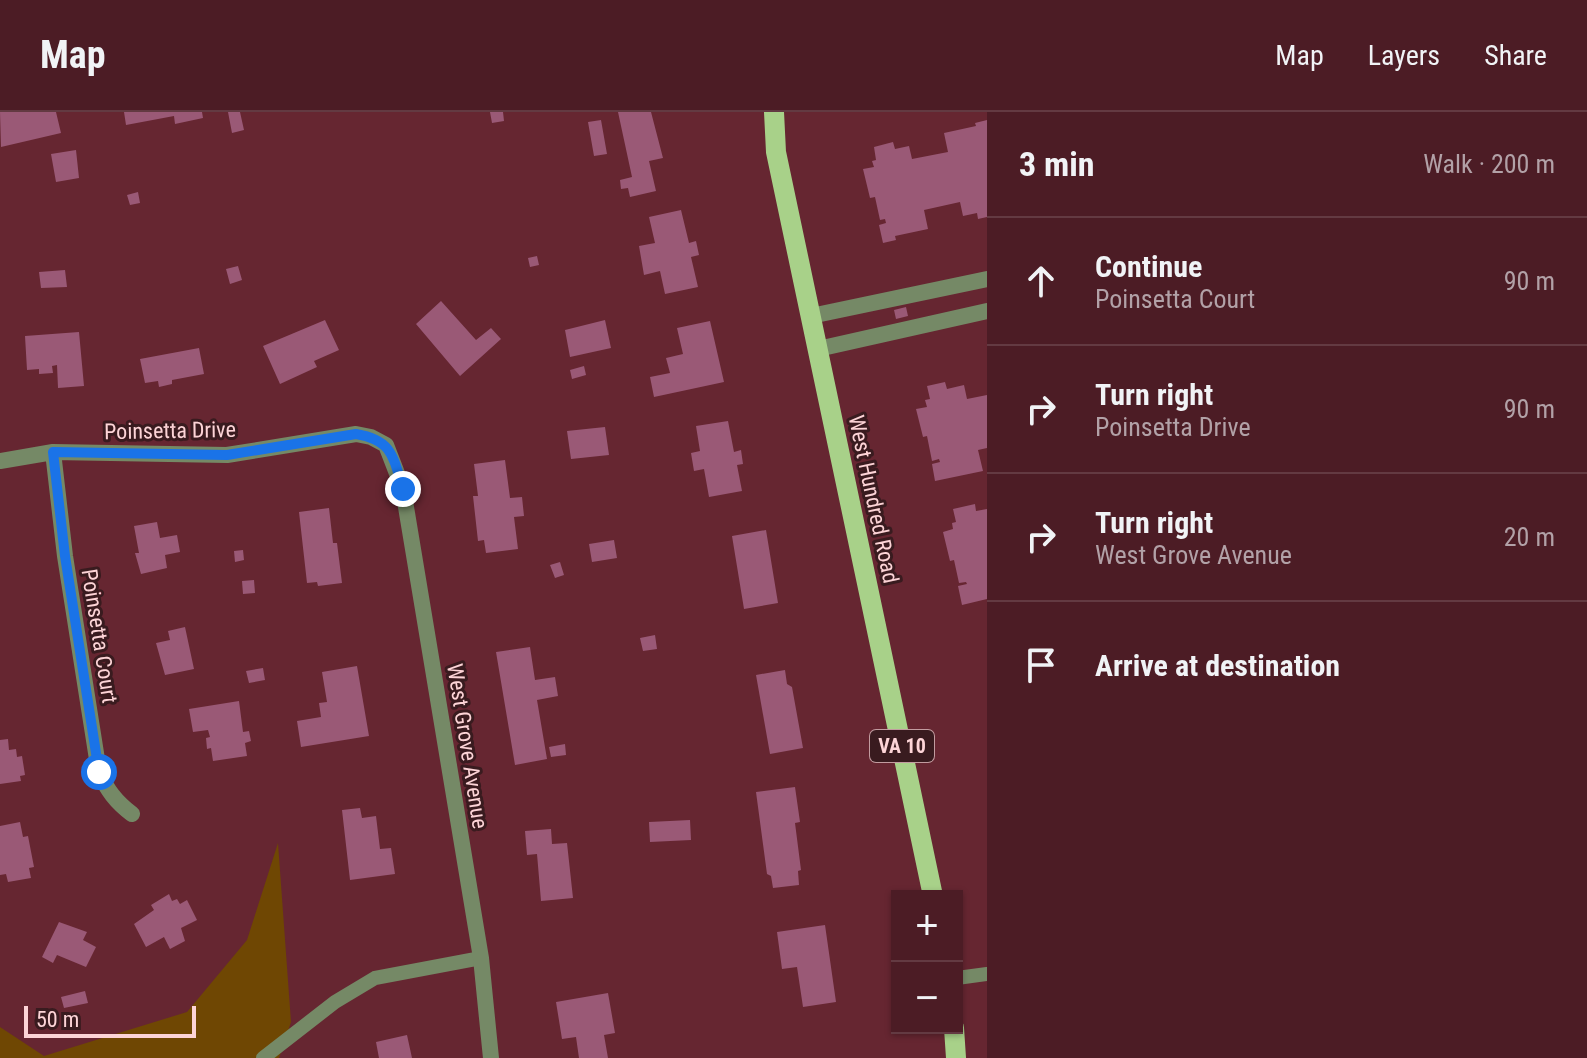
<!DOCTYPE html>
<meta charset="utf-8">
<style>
body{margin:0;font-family:"Roboto Condensed",sans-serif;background:#53252d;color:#f1f3f6}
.controls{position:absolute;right:24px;bottom:24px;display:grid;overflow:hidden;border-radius:0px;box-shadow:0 2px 6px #0004}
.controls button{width:72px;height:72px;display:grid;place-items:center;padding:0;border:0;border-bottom:2px solid #633a42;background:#4c1c25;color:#f1f3f6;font:40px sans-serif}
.scale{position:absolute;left:24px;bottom:20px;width:172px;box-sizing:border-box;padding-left:8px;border:4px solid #fdd4d7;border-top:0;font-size:22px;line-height:28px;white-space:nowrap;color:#fdd4d7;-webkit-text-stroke:6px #391b1f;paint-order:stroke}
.stop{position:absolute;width:24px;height:24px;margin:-18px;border:6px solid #1a73e8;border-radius:50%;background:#fff}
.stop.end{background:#1a73e8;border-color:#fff;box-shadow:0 2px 8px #0008}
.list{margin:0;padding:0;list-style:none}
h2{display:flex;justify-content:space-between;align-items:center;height:104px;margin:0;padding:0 32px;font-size:34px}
h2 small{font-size:26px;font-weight:400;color:#b2a1a7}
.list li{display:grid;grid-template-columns:52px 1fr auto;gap:24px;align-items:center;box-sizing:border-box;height:128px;padding:0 32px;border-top:2px solid #633a42}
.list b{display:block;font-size:30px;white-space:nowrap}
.list p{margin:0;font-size:26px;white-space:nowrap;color:#b2a1a7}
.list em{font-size:26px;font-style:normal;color:#b2a1a7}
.icon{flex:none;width:44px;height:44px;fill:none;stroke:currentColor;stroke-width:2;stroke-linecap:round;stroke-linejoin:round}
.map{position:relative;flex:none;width:987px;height:946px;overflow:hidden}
header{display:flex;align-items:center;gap:48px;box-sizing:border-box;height:112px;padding:0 40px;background:#4c1c25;border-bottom:2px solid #633a42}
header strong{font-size:38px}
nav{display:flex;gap:44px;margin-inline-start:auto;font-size:28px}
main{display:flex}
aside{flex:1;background:#4c1c25}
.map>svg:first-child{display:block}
</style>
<header>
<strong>Map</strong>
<nav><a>Map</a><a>Layers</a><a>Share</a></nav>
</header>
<main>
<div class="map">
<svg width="987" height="946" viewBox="0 0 987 946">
<rect width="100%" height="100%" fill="#662631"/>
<path fill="#6f4703" d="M 278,731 L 291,910 L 279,946 L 0,946 L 0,915 L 44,944 L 187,900 L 247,828 Z"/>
<path fill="#9a5976" d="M 0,0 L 56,0 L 61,21 L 1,35 Z
M 124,0 L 202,0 L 203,6 L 175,12 L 174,4 L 126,13 Z
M 228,0 L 240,0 L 244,18 L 232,21 Z
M 490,0 L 503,0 L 504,9 L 492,11 Z
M 618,0 L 651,0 L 663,46 L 649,49 L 656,79 L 630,85 L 628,76 L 621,77 L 620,68 L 632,65 Z
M 601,8 L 607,42 L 594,44 L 588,10 Z
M 987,8 L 987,105 L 978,107 L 977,101 L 963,104 L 960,90 L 924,98 L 928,117 L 895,124 L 896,128 L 883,131 L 879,113 L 886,111 L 885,107 L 880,108 L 875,85 L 870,86 L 863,57 L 874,55 L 872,49 L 876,48 L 874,35 L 893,30 L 895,37 L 909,34 L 912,47 L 948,40 L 944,21 L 976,14 L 975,11 Z
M 76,38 L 79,66 L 56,70 L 51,42 Z
M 138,80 L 140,91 L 130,93 L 127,83 Z
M 681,98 L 689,131 L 696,129 L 699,143 L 691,145 L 698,175 L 665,182 L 660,159 L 644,163 L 639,134 L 655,131 L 649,105 Z
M 537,144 L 539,153 L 530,155 L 528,146 Z
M 238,154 L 242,168 L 230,172 L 226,157 Z
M 65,158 L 67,175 L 41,176 L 39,160 Z
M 441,189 L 476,228 L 491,216 L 501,227 L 460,264 L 416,212 Z
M 906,195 L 908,204 L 896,207 L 894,198 Z
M 325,208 L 339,238 L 314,249 L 317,255 L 280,272 L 263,234 Z
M 605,208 L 611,236 L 570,245 L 565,218 Z
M 710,209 L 724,270 L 654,285 L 650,265 L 670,261 L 666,246 L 683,242 L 677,216 Z
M 79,220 L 84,274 L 58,276 L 57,253 L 52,254 L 53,261 L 39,262 L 39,257 L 27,258 L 25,224 Z
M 199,236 L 204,262 L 172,268 L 172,272 L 159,275 L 158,269 L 145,271 L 140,247 Z
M 584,254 L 586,263 L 572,267 L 570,258 Z
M 945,270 L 947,277 L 964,273 L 967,287 L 987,283 L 987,336 L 978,338 L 983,359 L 935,369 L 932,352 L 940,350 L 939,347 L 932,349 L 927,324 L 923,325 L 916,297 L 927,295 L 925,288 L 930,287 L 927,274 Z
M 728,309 L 734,340 L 741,338 L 743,352 L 737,353 L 742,379 L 709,385 L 704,357 L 694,359 L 691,341 L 700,339 L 696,314 Z
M 605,315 L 609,343 L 571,347 L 567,319 Z
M 505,348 L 510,386 L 522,385 L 524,404 L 514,405 L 518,437 L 486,441 L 484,428 L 478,429 L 473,384 L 478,384 L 474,352 Z
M 975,392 L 976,399 L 987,397 L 987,487 L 962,493 L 958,474 L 967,472 L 966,470 L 959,471 L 954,448 L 950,449 L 943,420 L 953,417 L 952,411 L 956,410 L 953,397 Z
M 329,396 L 333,431 L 337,431 L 342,471 L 318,474 L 317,470 L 307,471 L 299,400 Z
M 157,410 L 160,426 L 177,423 L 180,440 L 165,443 L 167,456 L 141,462 L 135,441 L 139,441 L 134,414 Z
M 766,418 L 778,491 L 744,497 L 732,424 Z
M 614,428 L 617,446 L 592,450 L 589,432 Z
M 243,438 L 244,448 L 235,450 L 234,439 Z
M 560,450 L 564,463 L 555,466 L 550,453 Z
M 254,468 L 255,481 L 243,482 L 242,469 Z
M 185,515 L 194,557 L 165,563 L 156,531 L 170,528 L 168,519 Z
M 655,523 L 657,537 L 643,539 L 640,526 Z
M 530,535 L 535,568 L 555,565 L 558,584 L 537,588 L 547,647 L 515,653 L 496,540 Z
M 357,554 L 369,624 L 301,635 L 297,609 L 321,605 L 319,591 L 327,590 L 322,560 Z
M 263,556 L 265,568 L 249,571 L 246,559 Z
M 785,558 L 787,572 L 792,575 L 803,636 L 770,642 L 756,563 Z
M 239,589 L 243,620 L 249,619 L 251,629 L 245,631 L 247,644 L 213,649 L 211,636 L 207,637 L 206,626 L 210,625 L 208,618 L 193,620 L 189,597 Z
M 8,627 L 9,638 L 16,637 L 17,645 L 22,644 L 25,663 L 20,664 L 21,669 L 0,672 L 0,628 Z
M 565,632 L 566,643 L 551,645 L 549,635 Z
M 795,675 L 800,710 L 795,711 L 801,758 L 798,759 L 799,773 L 773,776 L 771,764 L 767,762 L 756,680 Z
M 360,696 L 362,706 L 376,704 L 380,737 L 391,736 L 395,762 L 350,768 L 342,698 Z
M 690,708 L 691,728 L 650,730 L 649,710 Z
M 20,710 L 23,725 L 28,724 L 34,755 L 29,756 L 31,766 L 8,770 L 6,762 L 0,763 L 0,714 Z
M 551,717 L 552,732 L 567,731 L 573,786 L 541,789 L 537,742 L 527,743 L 525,719 Z
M 169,782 L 172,789 L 177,787 L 180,792 L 187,788 L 197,808 L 181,816 L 185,829 L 170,837 L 164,825 L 146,835 L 134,812 L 154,798 L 151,793 Z
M 59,810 L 87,820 L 83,828 L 96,835 L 86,855 L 57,843 L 53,851 L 42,845 Z
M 825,813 L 836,890 L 803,895 L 797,855 L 782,857 L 777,820 Z
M 85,879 L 88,891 L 64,896 L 61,885 Z
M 608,881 L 615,921 L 604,923 L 608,946 L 579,946 L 576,925 L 562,927 L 556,890 Z
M 407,923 L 412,946 L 379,946 L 376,930 Z"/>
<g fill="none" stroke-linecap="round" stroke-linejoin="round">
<path stroke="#758966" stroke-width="14" d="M 957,866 L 987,862
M 263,946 L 335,890 L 375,866 L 481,846"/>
<path stroke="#758966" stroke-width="16" d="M 811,204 L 987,167
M 818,237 L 987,199
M 53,340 L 65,444 L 99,660 C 107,678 116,690 132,702
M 0,349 L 53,340 L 227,343 L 356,322 L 371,325 L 386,333 L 403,377 L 481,846 L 491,946"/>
<path stroke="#a8d189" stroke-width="20" d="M 774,0 L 776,40 L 933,784
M 954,916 L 956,946"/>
</g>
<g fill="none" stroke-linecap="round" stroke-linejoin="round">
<path stroke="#1a73e8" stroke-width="10" d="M 99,660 L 65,444 L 53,340 L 227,343 L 356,322 C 392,328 393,344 403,377"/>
</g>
<g text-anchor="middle" stroke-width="6" stroke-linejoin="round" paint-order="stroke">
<rect fill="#391b1f" stroke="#c29ca0" stroke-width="2" x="870" y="618" width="64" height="32" rx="6"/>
<g font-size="20" font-weight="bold" fill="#fdd4d7">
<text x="902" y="641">VA 10</text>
</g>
<g font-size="22" fill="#fdd4d7" stroke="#391b1f">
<text transform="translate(170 318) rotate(-1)" y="8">Poinsetta Drive</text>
<text transform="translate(874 387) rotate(78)" y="8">West Hundred Road</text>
<text transform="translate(100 524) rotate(81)" y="8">Poinsetta Court</text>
<text transform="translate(468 634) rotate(81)" y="8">West Grove Avenue</text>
</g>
</g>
</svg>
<div class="controls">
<button>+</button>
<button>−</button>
</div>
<div class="scale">50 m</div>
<div class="stop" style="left:99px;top:660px"></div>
<div class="stop end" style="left:403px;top:377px"></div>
</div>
<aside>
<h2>3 min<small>Walk · 200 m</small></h2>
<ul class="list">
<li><svg class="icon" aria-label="ahead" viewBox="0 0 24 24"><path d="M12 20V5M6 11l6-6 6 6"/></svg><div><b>Continue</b><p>Poinsetta Court</p></div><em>90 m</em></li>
<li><svg class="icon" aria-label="right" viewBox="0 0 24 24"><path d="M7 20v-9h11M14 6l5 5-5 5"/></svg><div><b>Turn right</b><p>Poinsetta Drive</p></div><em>90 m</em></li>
<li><svg class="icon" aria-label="right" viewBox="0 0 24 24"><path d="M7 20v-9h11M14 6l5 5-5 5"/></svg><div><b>Turn right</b><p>West Grove Avenue</p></div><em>20 m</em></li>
<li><svg class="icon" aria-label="arrive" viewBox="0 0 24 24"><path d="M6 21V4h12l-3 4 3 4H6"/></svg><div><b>Arrive at destination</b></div></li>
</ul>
</aside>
</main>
